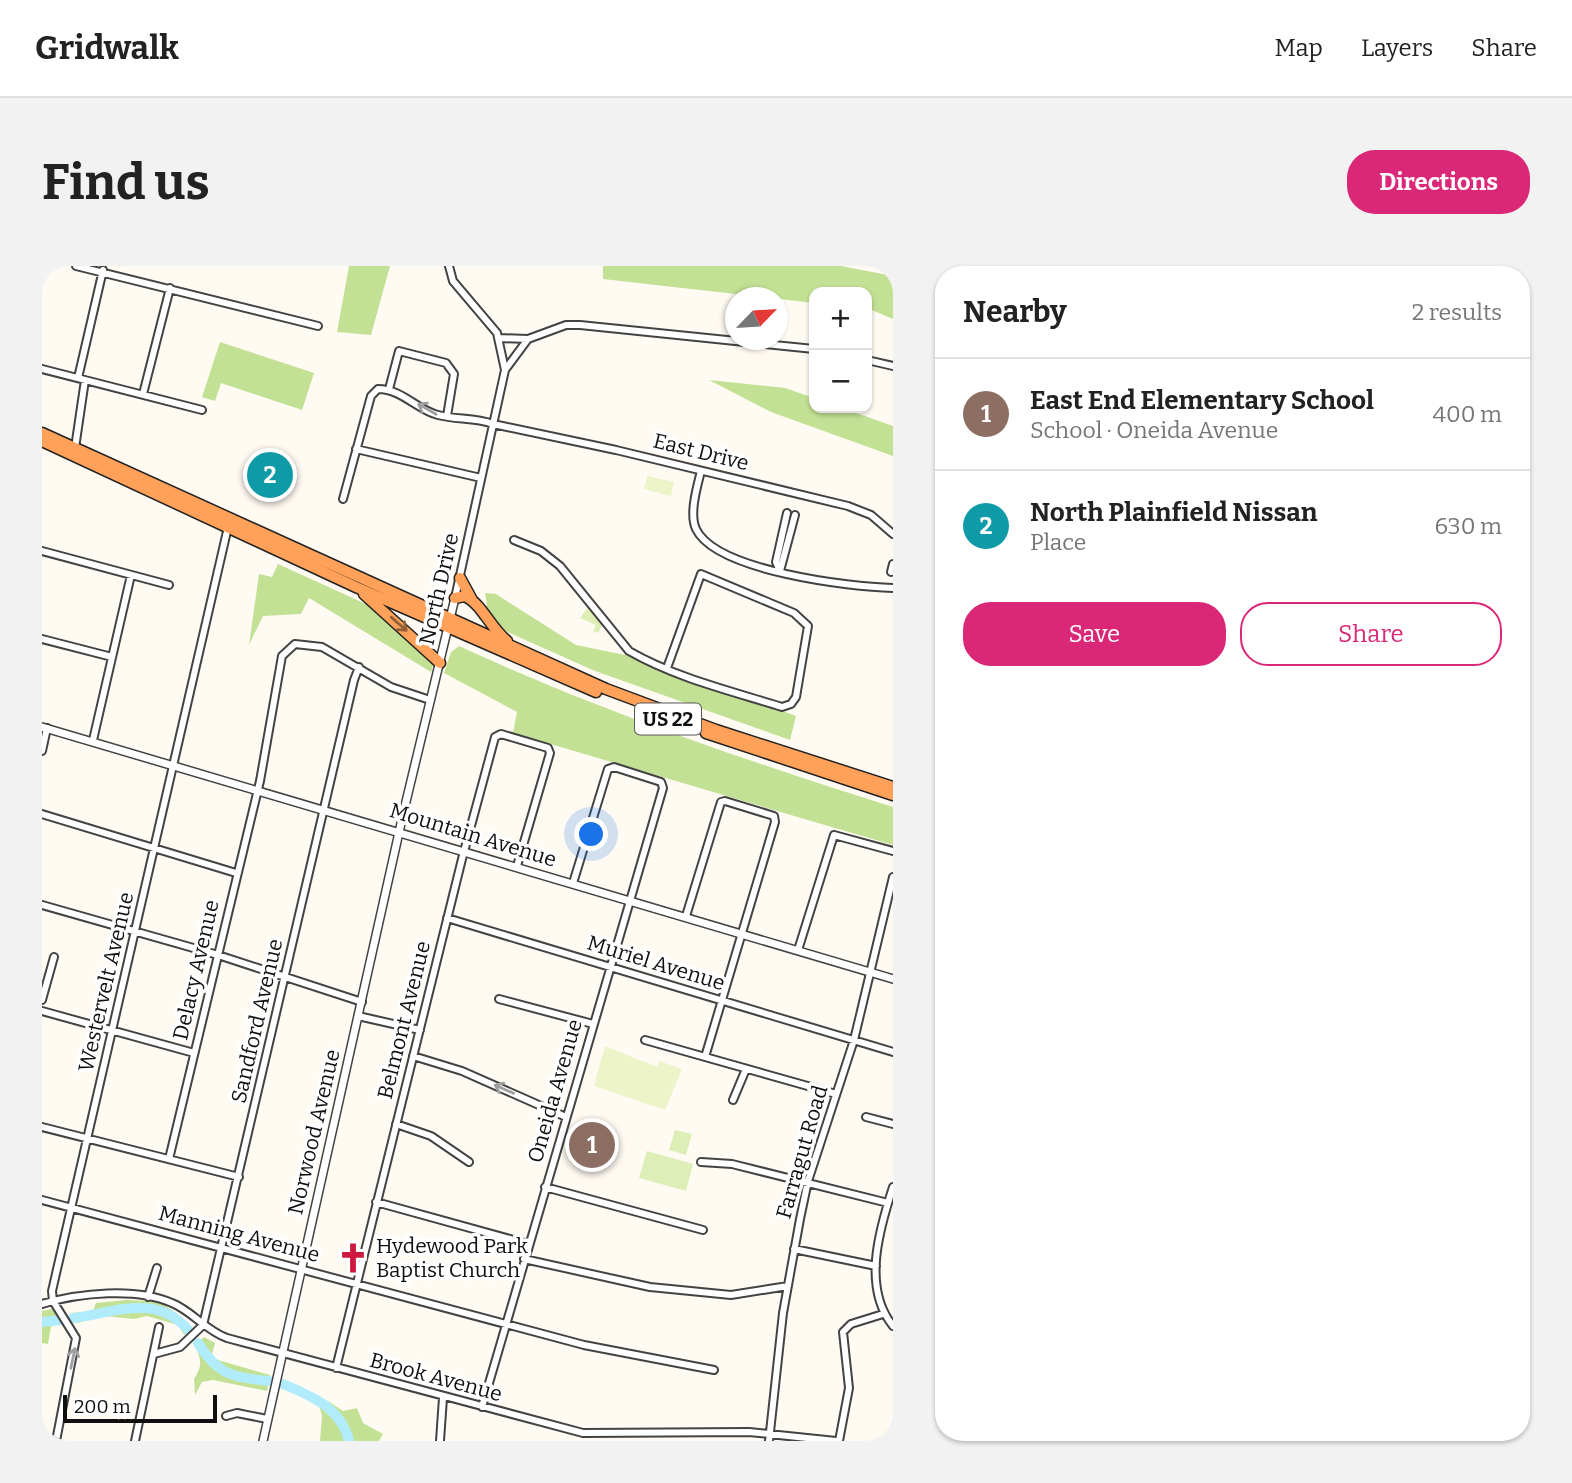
<!DOCTYPE html>
<meta charset="utf-8">
<style>
body{margin:0;font-family:Bitter,serif;background:#f2f2f2;color:#222}
.controls{position:absolute;right:21px;top:21px;display:grid;overflow:hidden;border-radius:14px;box-shadow:0 2px 5px #0004}
.controls button{width:63px;height:63px;display:grid;place-items:center;padding:0;border:0;border-bottom:2px solid #e0e0e0;background:#fff;color:#222;font:35px sans-serif}
.compass{position:absolute;left:683px;top:21px;width:63px;height:63px;border-radius:50%;background:#fff;box-shadow:0 2px 5px #0004;rotate:65deg}
.scale{position:absolute;left:21px;bottom:18px;width:154px;box-sizing:border-box;padding-left:7px;border:4px solid #101010;border-top:0;font-size:19px;line-height:24px;white-space:nowrap;color:#101010;-webkit-text-stroke:5px #fff;paint-order:stroke}
.you{position:absolute;left:550px;top:569px;width:24px;height:24px;margin:-18px;border:5px solid #fff;border-radius:50%;background:#1a73e8;box-shadow:0 0 0 10px #1a73e833}
.badge{display:grid;place-items:center;width:46px;height:46px;border-radius:50%;background:#db2777;color:#fff;font-size:23px;font-weight:700}
.pin{position:absolute;translate:-50% -50%;border:4px solid #fff;box-shadow:0 2px 7px #0006}
.list{margin:0;padding:0;list-style:none}
h2{display:flex;justify-content:space-between;align-items:center;height:91px;margin:0;padding:0 28px;font-size:30px}
h2 small{font-size:23px;font-weight:400;color:#767676}
.list li{display:grid;grid-template-columns:46px 1fr auto;gap:21px;align-items:center;box-sizing:border-box;height:112px;padding:0 28px;border-top:2px solid #e0e0e0}
.list b{display:block;font-size:26px;white-space:nowrap}
.list p{margin:0;font-size:23px;white-space:nowrap;color:#767676}
.list em{font-size:23px;font-style:normal;color:#767676}
.actions{display:flex;gap:14px;padding:21px 28px}
.actions a{flex:1;padding:16px 0;border:2px solid #db2777;border-radius:28px;text-align:center;font-size:24px;color:#db2777}
.actions .main{background:#db2777;color:#fff}
.map{position:relative;flex:none;width:851px;height:1175px;overflow:hidden;border-radius:28px}
header{display:flex;align-items:center;gap:42px;box-sizing:border-box;height:98px;padding:0 35px;background:#fff;border-bottom:2px solid #e0e0e0}
header strong{font-size:33px}
nav{display:flex;gap:38px;margin-inline-start:auto;font-size:24px}
.intro{display:flex;align-items:center;justify-content:space-between;box-sizing:border-box;height:168px;padding:0 42px}
h1{margin:0;font-size:49px}
.button{padding:18px 32px;border-radius:28px;background:#db2777;color:#fff;font-size:24px;font-weight:700}
main{display:flex;gap:42px;padding:0 42px}
aside{flex:1;background:#fff;border-radius:28px;box-shadow:0 2px 5px #0004}
.map>svg:first-child{display:block}
</style>
<header>
<strong>Gridwalk</strong>
<nav><a>Map</a><a>Layers</a><a>Share</a></nav>
</header>
<div class="intro"><h1>Find us</h1><a class="button">Directions</a></div>
<main>
<div class="map">
<svg width="851" height="1175" viewBox="0 0 851 1175">
<rect width="100%" height="100%" fill="#fffaf2"/>
<path fill="#ddeeb7" d="M 546,341 L 561,357 L 556,367 L 551,365 L 554,359 L 538,352 Z
M 633,864 L 650,868 L 644,889 L 627,884 Z
M 605,885 L 651,898 L 644,925 L 597,912 Z"/>
<path fill="#c3e194" d="M 307,0 L 348,0 L 329,69 L 295,66 Z
M 561,0 L 799,0 L 851,10 L 851,53 L 825,42 L 825,26 L 772,26 L 772,37 L 561,13 Z
M 178,76 L 272,107 L 260,144 L 179,117 L 173,135 L 160,131 Z
M 667,114 L 743,122 L 772,132 L 772,142 L 800,142 L 851,160 L 851,190 L 729,146 Z
M 236,298 L 326,339 L 392,396 L 389,406 L 267,332 L 259,348 L 221,350 L 207,379 L 217,308 L 230,311 Z
M 443,327 L 454,328 L 534,379 L 593,391 L 754,450 L 748,474 L 553,405 L 436,353 L 445,339 Z
M 417,380 C 558,445 703,494 851,541 L 851,579 L 471,467 L 475,446 L 402,407 L 409,386 Z
M 84,1034 C 117,1035 130,1035 145,1066 L 142,1069 L 136,1059 L 105,1050 L 92,1053 L 63,1050 L 35,1057 L 29,1047 L 51,1045 L 54,1037 Z
M 10,1043 L 17,1051 L 9,1061 L 6,1078 L 0,1077 L 0,1045 Z
M 162,1071 L 173,1077 L 169,1092 L 228,1109 L 225,1125 L 171,1114 L 160,1116 L 153,1129 L 152,1113 C 161,1099 159,1094 153,1079 Z
M 286,1135 L 301,1145 L 315,1142 L 321,1157 L 341,1168 L 337,1175 L 278,1175 L 280,1150 L 277,1140 Z"/>
<path fill="#edf4ca" d="M 605,210 L 632,216 L 629,230 L 602,223 Z
M 563,780 L 615,801 L 617,795 L 640,803 L 623,844 L 552,820 Z"/>
<g fill="none" stroke-linecap="round" stroke-linejoin="round">
<path stroke="#b1ecfc" stroke-width="10" d="M 31,1052 C 72,1047 115,1026 147,1065
M 0,1056 L 19,1054
M 156,1077 C 176,1109 190,1111 227,1115
M 241,1118 C 270,1130 299,1142 307,1175"/>
<g stroke="#434343" stroke-width="10">
<path id="minor" d="M 34,0 L 276,60
M 407,0 L 411,15 L 455,67 L 463,104 L 413,332
M 457,72 L 486,73 L 463,104
M 486,73 L 524,59 L 538,59 L 772,83
M 825,94 L 851,100
M 0,103 L 160,144
M 36,112 L 61,4
M 347,123 L 357,85 L 404,97 L 412,108 L 405,150
M 101,128 L 128,22
M 33,182 L 43,114
M 314,183 L 439,212
M 659,205 C 655,221 647,248 654,263 C 674,305 808,321 851,322
M 301,233 L 329,130 L 336,123 C 360,123 375,144 396,149 C 415,154 432,151 451,158 L 574,184 L 806,240 L 829,249 L 851,268
M 472,274 L 499,285 L 518,300 L 587,385 C 634,412 689,425 740,441 L 749,438 L 754,431 L 766,360 L 752,347 L 659,308 L 625,402
M 0,285 L 127,319
M 738,305 L 734,296 L 745,247
M 738,305 L 753,249
M 849,306 L 851,298
M 0,373 L 70,391
M 51,474 L 89,309
M 0,485 L 5,462
M 0,548 L 194,607
M 0,639 L 176,689 L 320,736
M 644,650 L 679,536 L 683,535 L 732,550 L 733,556 L 663,791
M 405,652 L 851,786
M 756,684 L 792,569 L 851,585
M 457,733 L 551,758
M 0,734 L 12,691
M 0,745 L 152,787
M 316,750 L 378,764
M 603,774 L 794,828
M 371,790 L 420,805 L 524,851
M 691,834 L 704,803
M 824,851 L 851,858
M 354,858 L 389,870 L 427,896
M 0,861 L 197,911
M 127,893 L 218,515 L 240,390 L 253,378 L 280,381 L 349,421 L 388,434
M 659,896 L 690,898 L 846,937
M 503,921 L 661,964
M 851,921 C 837,964 820,1022 851,1060
M 0,934 L 542,1079 L 672,1104
M 334,936 L 486,978
M 752,983 L 834,1000
M 482,993 L 608,1021 L 689,1029 L 746,1020
M 106,1031 L 115,1002
M 0,1038 C 37,1027 94,1021 130,1037 C 150,1045 163,1064 185,1072 L 541,1167 L 707,1166 L 794,1175
M 112,1088 L 138,1081 L 161,1059 L 312,414 L 317,401
M 294,1102 L 420,593 L 453,471 L 459,468 L 506,482 L 508,487 L 475,600
M 440,1141 L 621,522 L 619,516 L 572,501 L 566,503 L 531,617
M 184,1150 L 195,1147 L 225,1153
M 14,1175 L 34,1072 L 11,1035 L 10,1025 L 186,261
M 93,1175 L 117,1061
M 398,1175 L 401,1132
M 727,1175 L 741,1047 L 758,953 L 766,915 L 812,774 L 851,611
M 797,1175 L 807,1122 L 801,1066 L 809,1058 L 841,1048"/>
</g>
<g stroke="#434343" stroke-width="10">
<path id="tertiary" d="M 0,461 L 851,713
M 221,1175 L 362,544 L 413,332"/>
</g>
<g stroke="#212121" stroke-width="13">
<path id="trunk" d="M 0,167 L 564,423 L 674,464 L 851,521
M 0,175 L 314,321 L 554,426
M 418,312 L 430,334
M 322,328 L 398,397
M 413,332 L 423,330 C 440,338 449,363 465,375
M 664,467 L 851,529"/>
</g>
<use href="#minor" stroke="#fff" stroke-width="6"/>
<use href="#tertiary" stroke="#fff" stroke-width="7"/>
<use href="#trunk" stroke="#ffa159" stroke-width="10"/>
</g>
<defs><path id="oneway-shaft" d="M-6 0H5M1.5-3L5.5 0L1.5 3" fill="none" stroke-width="1.6" stroke-linecap="round" stroke-linejoin="round" transform="scale(1.75)"/></defs>
<g stroke="#9f9f9f">
<use href="#oneway-shaft" transform="translate(385 143) rotate(-150)"/>
<use href="#oneway-shaft" transform="translate(462 823) rotate(-156)"/>
<use href="#oneway-shaft" transform="translate(31 1092) rotate(-78)"/>
</g>
<use stroke="#936038" href="#oneway-shaft" transform="translate(357 358) rotate(41)"/>
<defs>
<g id="church-bare" transform="scale(2.415)"><path d="M-1.2-6h2.4v3.5h3.3v2.4h-3.3V6h-2.4V-.1h-3.3v-2.4h3.3Z" fill="#ce193f" stroke="#fff" stroke-width="2.5" paint-order="stroke"/></g>
</defs>
<g fill-rule="evenodd">
<use href="#church-bare" x="311" y="992"/>
</g>
<g text-anchor="middle" stroke-width="7" stroke-linejoin="round" paint-order="stroke">
<rect fill="#fff" stroke="#585858" stroke-width="2" x="593" y="437.5" width="66" height="31" rx="5"/>
<g font-size="19" font-weight="bold" fill="#101010">
<text x="626" y="460">US 22</text>
</g>
<g font-size="21" fill="#101010" stroke="#fff">
<text transform="translate(659 186) rotate(14)" y="7">East Drive</text>
<text transform="translate(397 323) rotate(-77)" y="7">North Drive</text>
<text transform="translate(431 569) rotate(17)" y="7">Mountain Avenue</text>
<text transform="translate(614 697) rotate(17)" y="7">Muriel Avenue</text>
<text transform="translate(154 704) rotate(-77)" y="7">Delacy Avenue</text>
<text transform="translate(64 716) rotate(-77)" y="7">Westervelt Avenue</text>
<text transform="translate(362 754) rotate(-76)" y="7">Belmont Avenue</text>
<text transform="translate(215 755) rotate(-77)" y="7">Sandford Avenue</text>
<text transform="translate(513 825) rotate(-74)" y="7">Oneida Avenue</text>
<text transform="translate(272 866) rotate(-77)" y="7">Norwood Avenue</text>
<text transform="translate(760 886) rotate(-74)" y="7">Farragut Road</text>
<text transform="translate(197 968) rotate(15)" y="7">Manning Avenue</text>
<text transform="translate(394 1111) rotate(15)" y="7">Brook Avenue</text>
</g>
<g font-size="21" fill="#101010" stroke="#fff" text-anchor="start">
<text x="334" y="987">Hydewood Park<tspan x="334" dy="24">Baptist Church</tspan></text>
</g>
</g>
</svg>
<div class="controls">
<button>+</button>
<button>−</button>
</div>
<svg class="compass" viewBox="-18 -18 36 36"><path d="M0-13l5 13h-10z" fill="#e53935"/><path d="M0 13l5-13h-10z" fill="#767676"/></svg>
<div class="scale">200 m</div>
<div class="you"></div>
<div class="pin badge" style="left:550px;top:879px;background:#8d6e63">1</div>
<div class="pin badge" style="left:228px;top:209px;background:#0f9aa8">2</div>
</div>
<aside>
<h2>Nearby<small>2 results</small></h2>
<ul class="list">
<li><span class="badge" style="background:#8d6e63">1</span><div><b>East End Elementary School</b><p>School · Oneida Avenue</p></div><em>400 m</em></li>
<li><span class="badge" style="background:#0f9aa8">2</span><div><b>North Plainfield Nissan</b><p>Place</p></div><em>630 m</em></li>
</ul>
<div class="actions"><a class="main">Save</a><a>Share</a></div>
</aside>
</main>
